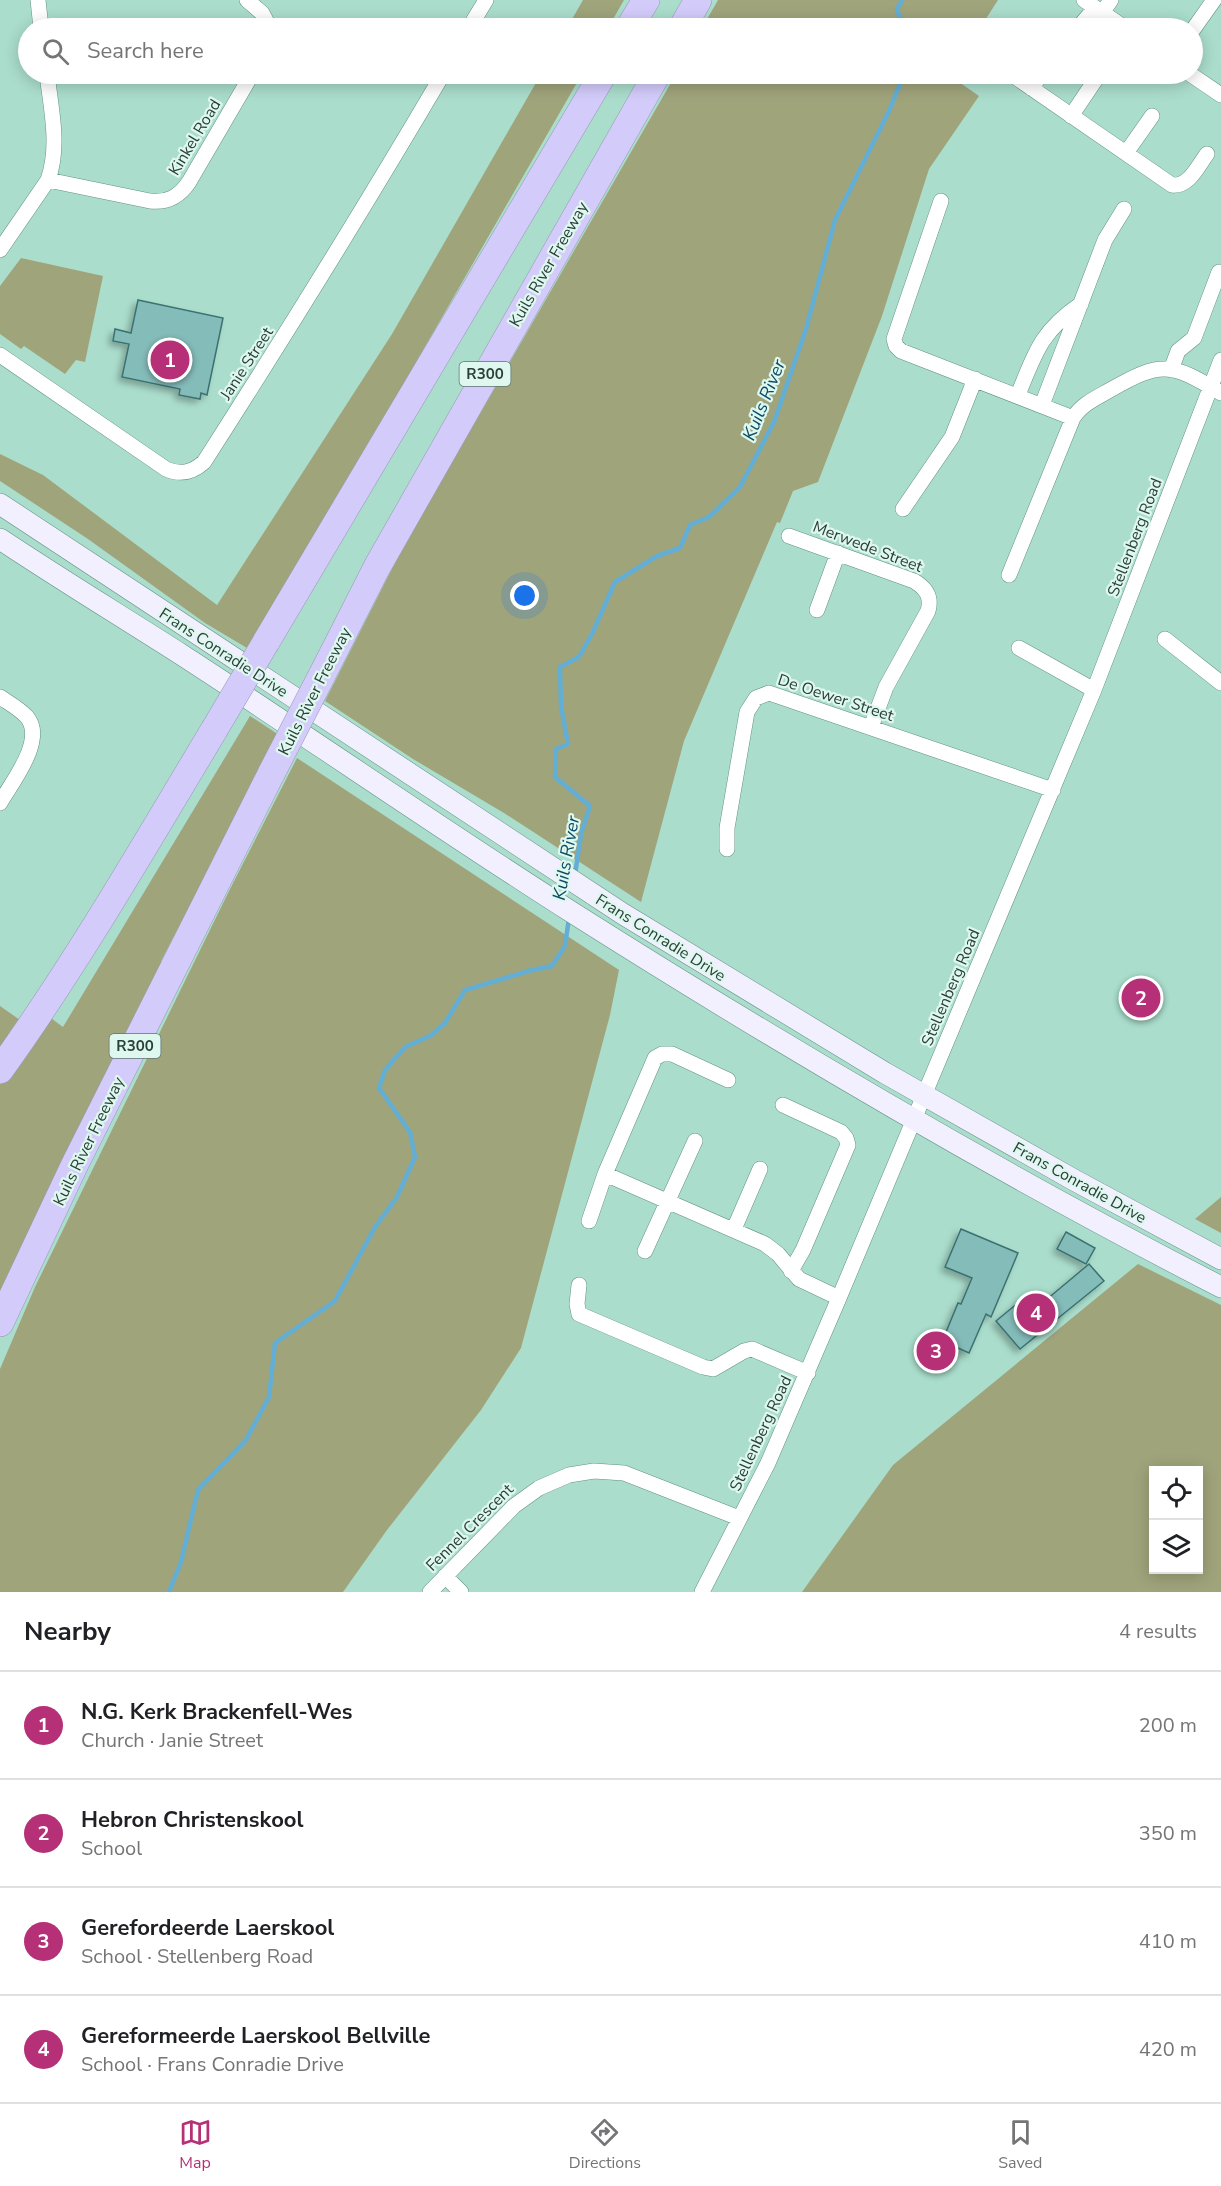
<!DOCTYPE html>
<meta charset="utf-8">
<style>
body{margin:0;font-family:"Nunito Sans",sans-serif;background:#f2f2f2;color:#202124}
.controls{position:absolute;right:18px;bottom:18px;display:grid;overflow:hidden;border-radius:0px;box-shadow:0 3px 15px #0003}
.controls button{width:54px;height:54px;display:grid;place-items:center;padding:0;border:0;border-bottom:2px solid #e0e0e0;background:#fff;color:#202124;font:30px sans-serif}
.you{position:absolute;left:525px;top:596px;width:21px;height:21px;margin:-15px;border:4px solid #fff;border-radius:50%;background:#1a73e8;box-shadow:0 0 0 9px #1a73e833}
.badge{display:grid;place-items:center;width:39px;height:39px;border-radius:50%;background:#b53076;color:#fff;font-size:20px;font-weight:700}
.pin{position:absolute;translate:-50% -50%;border:3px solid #fff;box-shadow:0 2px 6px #0006}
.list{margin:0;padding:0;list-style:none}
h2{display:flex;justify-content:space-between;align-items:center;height:78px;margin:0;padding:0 24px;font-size:26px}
h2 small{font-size:20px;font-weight:400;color:#757577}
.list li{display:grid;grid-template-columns:39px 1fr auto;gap:18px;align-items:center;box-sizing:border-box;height:108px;padding:0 24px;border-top:2px solid #e0e0e0}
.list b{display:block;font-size:22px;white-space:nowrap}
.list p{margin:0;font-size:20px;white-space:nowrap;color:#757577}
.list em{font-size:20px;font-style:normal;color:#757577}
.icon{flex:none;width:33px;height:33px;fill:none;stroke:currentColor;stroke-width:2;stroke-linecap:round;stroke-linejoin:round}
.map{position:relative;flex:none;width:1221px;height:1592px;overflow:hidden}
.search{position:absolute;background:#fff;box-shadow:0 3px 15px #0003;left:18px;right:18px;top:18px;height:66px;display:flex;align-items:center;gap:15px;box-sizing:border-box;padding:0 21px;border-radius:33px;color:#757577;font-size:22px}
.sheet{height:510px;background:#fff}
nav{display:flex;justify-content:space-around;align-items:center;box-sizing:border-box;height:84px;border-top:2px solid #e0e0e0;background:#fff;font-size:16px;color:#757577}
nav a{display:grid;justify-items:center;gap:3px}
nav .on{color:#b53076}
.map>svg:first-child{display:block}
</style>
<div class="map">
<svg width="1221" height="1592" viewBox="0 0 1221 1592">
<defs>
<filter id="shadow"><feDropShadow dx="-4" dy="4" stdDeviation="3" flood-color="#0004"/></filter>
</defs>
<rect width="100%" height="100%" fill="#adc"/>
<path fill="#a0a47b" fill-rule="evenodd" d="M 583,0 L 624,0 L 608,28 L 567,28 Z
M 718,0 L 998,0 L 980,28 L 702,28 Z
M 541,74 L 582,74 L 324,522 L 247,648 L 205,623 L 88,539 L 0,481 L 0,454 L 43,475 L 217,605 L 392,334 Z
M 676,74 L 950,74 L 949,75 L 979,96 L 929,169 L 882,316 L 818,482 L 793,491 L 780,523 L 777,522 L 684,741 L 641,902 L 504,813 L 413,759 L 325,701 L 402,549 Z
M 21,258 L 103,276 L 85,362 L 76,360 L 65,374 L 24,346 L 21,349 L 0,334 L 0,286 Z
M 250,716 L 279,735 L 161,961 L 162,972 L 0,1291 L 0,1080 L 48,1016 L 63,1027 Z
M 297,758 L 619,970 L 610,1015 L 521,1348 L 481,1410 L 387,1530 L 343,1592 L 0,1592 L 0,1369 L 35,1287 L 230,889 Z
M 0,1006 L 20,1020 L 0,1050 Z
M 1221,1197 L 1221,1233 L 1195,1219 Z
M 1138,1264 L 1221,1305 L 1221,1592 L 802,1592 L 893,1465 ZM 1154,1470 L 1198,1470 L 1198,1570 L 1154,1570 Z"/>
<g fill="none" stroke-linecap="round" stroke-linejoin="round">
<path stroke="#63aed5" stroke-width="4.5" d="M 902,0 L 897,9 L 903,28
M 575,875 L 581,834 L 590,806 L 555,777 L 556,749 L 568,744 L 561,706 L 560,667 L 579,657 L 592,634 L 615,582 L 657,556 L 680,548 L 690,525 L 709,517 L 740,487 L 774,422 L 806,329 L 835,220 L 889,111 L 904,74
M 169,1592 L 181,1562 L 198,1490 L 246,1440 L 269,1397 L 275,1343 L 335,1301 L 375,1227 L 397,1197 L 415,1157 L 410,1132 L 379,1088 L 385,1070 L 405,1047 L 430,1036 L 445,1023 L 465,990 L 532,970 L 552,966 L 565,946 L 569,918"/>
</g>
<path fill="#84bcba" stroke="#3b7270" stroke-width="1.5" filter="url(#shadow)" d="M 138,300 L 223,318 L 207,395 L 201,393 L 200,399 L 179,395 L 180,389 L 122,377 L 129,344 L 113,341 L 115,329 L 131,333 Z
M 961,1229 L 1018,1253 L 991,1317 L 986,1314 L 969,1353 L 945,1342 L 946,1338 L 944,1337 L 958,1303 L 961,1304 L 972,1278 L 945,1267 Z
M 1066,1232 L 1095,1248 L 1086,1264 L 1057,1249 Z
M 1089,1264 L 1104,1281 L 1020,1349 L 996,1321 L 1030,1293 L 1040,1305 Z"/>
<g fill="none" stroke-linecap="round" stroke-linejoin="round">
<g stroke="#629384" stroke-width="16">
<path id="street" d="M 38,0 L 41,28
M 247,0 L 262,13 L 270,28
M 1084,0 L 1125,28
M 1102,13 L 1111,0
M 469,28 L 486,0
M 1078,28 L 1095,8
M 1192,31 L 1214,0
M 1011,74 L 1172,185 C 1189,187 1198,166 1207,154
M 1190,74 L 1221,95
M 1031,88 L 1042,74
M 1071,116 L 1098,76
M 1126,153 L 1152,116
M 48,180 L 150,201 C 167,203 179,197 189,182 L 252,74
M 941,201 L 894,339 L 896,346 L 901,351 L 1073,418
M 0,250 L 48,180 C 60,146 51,109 47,74
M 0,355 L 166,469 C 180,475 192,473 204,462 C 286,334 366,205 443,74
M 1171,370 L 1178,351 L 1194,338 L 1219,272
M 1018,395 C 1035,353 1041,331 1081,304
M 1042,405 L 1105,240 L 1124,209
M 903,509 L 952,437 L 975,379
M 789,536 L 914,581 C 926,588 932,597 928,611 L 886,687 L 871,727
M 1009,575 L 1073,418 C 1082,404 1096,398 1110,390 C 1161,361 1170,362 1221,393
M 817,610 L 838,553
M 1165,639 L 1221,683
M 1019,648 L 1094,690
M 0,697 C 9,703 20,709 27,717 C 46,740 12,782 0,803
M 727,849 L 727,828 L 747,712 L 756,698 L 769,693 L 1053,790
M 783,1105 L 841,1132 L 846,1138 L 848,1145 L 803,1250 L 791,1271
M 605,1174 L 765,1244 L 778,1254 L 799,1279 L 839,1298
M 589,1221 L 605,1174 L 655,1058 L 662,1054 L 672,1054 L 728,1080
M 734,1229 L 760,1169
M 645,1251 L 695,1141
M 579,1285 L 577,1304 L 579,1314 L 703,1367 L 713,1369 L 744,1351 L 752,1349 L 808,1373
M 445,1576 L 461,1592
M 430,1592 L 514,1506 L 539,1488 L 569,1475 L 594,1471 L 624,1473 L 739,1518
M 702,1592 L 768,1463 L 839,1298 L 1094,690 L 1221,360"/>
</g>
<g stroke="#629384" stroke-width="22">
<path id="secondary" d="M 0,504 L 623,914 L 885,1073 L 1074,1180 L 1221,1259
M 0,539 C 60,579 121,616 182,655 C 313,740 441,829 573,913 C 783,1046 999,1173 1221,1287"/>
</g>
<g stroke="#989ab6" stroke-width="28">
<path id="highway" d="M 629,28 L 646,0
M 682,28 L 698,0
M 266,642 L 603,74
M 321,677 L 377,567 L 657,74
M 0,1070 C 78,961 145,845 214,730
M 0,1323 L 75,1164 L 272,772"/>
</g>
<use href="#street" stroke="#fff" stroke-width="15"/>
<use href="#secondary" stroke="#f2effe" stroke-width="21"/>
<use href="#highway" stroke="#d3cbfa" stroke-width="27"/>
<g stroke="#989ab6" stroke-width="28" stroke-linecap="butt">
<path id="highway-bridge" d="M 214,730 L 266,642
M 272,772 L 321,677"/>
</g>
<use href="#highway-bridge" stroke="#d3cbfa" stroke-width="27"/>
</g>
<g text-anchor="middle" stroke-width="4.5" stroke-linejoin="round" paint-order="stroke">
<g fill="#def8ef" stroke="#60766f" stroke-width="1.5">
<rect x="459.5" y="362" width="51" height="24" rx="4.5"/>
<rect x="109.5" y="1034" width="51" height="24" rx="4.5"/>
</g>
<g font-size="15" font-weight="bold" fill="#2a3f38">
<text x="485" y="379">R300</text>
<text x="135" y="1051">R300</text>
</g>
<g font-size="16" fill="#2a3f38" stroke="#def8ef">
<text transform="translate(194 137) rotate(-59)" y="6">Kinkel Road</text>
<text transform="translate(548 264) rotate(-60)" y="6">Kuils River Freeway</text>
<text transform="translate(246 363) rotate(-57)" y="6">Janie Street</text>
<text transform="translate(1134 537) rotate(-69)" y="6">Stellenberg Road</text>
<text transform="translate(868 546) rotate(21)" y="6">Merwede Street</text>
<text transform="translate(224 652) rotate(33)" y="6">Frans Conradie Drive</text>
<text transform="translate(314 691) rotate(-63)" y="6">Kuils River Freeway</text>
<text transform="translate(836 697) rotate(18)" y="6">De Oewer Street</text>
<text transform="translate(661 937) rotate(32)" y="6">Frans Conradie Drive</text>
<text transform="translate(950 987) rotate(-67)" y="6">Stellenberg Road</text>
<text transform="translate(88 1141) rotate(-64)" y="6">Kuils River Freeway</text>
<text transform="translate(1080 1182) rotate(29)" y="6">Frans Conradie Drive</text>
<text transform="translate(760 1433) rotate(-65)" y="6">Stellenberg Road</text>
<text transform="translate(469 1527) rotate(-45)" y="6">Fennel Crescent</text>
</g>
<g font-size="18" font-style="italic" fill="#0d4b66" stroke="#def8ef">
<text transform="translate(764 400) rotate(-68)" y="6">Kuils River</text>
<text transform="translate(566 858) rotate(-80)" y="6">Kuils River</text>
</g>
</g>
</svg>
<div class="controls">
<button><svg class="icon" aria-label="locate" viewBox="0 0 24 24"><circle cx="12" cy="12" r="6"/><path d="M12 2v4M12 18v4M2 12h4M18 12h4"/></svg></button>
<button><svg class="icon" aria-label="layers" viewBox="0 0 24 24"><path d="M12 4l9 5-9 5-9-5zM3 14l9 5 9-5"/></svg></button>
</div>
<div class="you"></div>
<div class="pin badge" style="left:170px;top:360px">1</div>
<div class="pin badge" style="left:1141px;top:998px">2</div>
<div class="pin badge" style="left:936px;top:1351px">3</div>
<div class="pin badge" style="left:1036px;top:1313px">4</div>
<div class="search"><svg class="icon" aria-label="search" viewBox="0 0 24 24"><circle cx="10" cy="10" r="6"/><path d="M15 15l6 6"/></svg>Search here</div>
</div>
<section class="sheet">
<h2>Nearby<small>4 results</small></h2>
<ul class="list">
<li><span class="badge">1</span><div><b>N.G. Kerk Brackenfell-Wes</b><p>Church · Janie Street</p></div><em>200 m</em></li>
<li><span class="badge">2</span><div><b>Hebron Christenskool</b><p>School</p></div><em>350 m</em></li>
<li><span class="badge">3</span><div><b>Gerefordeerde Laerskool</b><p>School · Stellenberg Road</p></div><em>410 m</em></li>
<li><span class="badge">4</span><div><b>Gereformeerde Laerskool Bellville</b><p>School · Frans Conradie Drive</p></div><em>420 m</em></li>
</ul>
</section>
<nav>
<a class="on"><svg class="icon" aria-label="map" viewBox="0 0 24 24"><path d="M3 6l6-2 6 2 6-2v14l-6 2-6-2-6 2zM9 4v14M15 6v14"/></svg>Map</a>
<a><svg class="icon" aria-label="directions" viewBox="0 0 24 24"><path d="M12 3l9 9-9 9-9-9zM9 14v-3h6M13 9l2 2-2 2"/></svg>Directions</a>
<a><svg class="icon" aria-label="saved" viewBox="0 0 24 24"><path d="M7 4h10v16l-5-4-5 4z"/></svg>Saved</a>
</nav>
